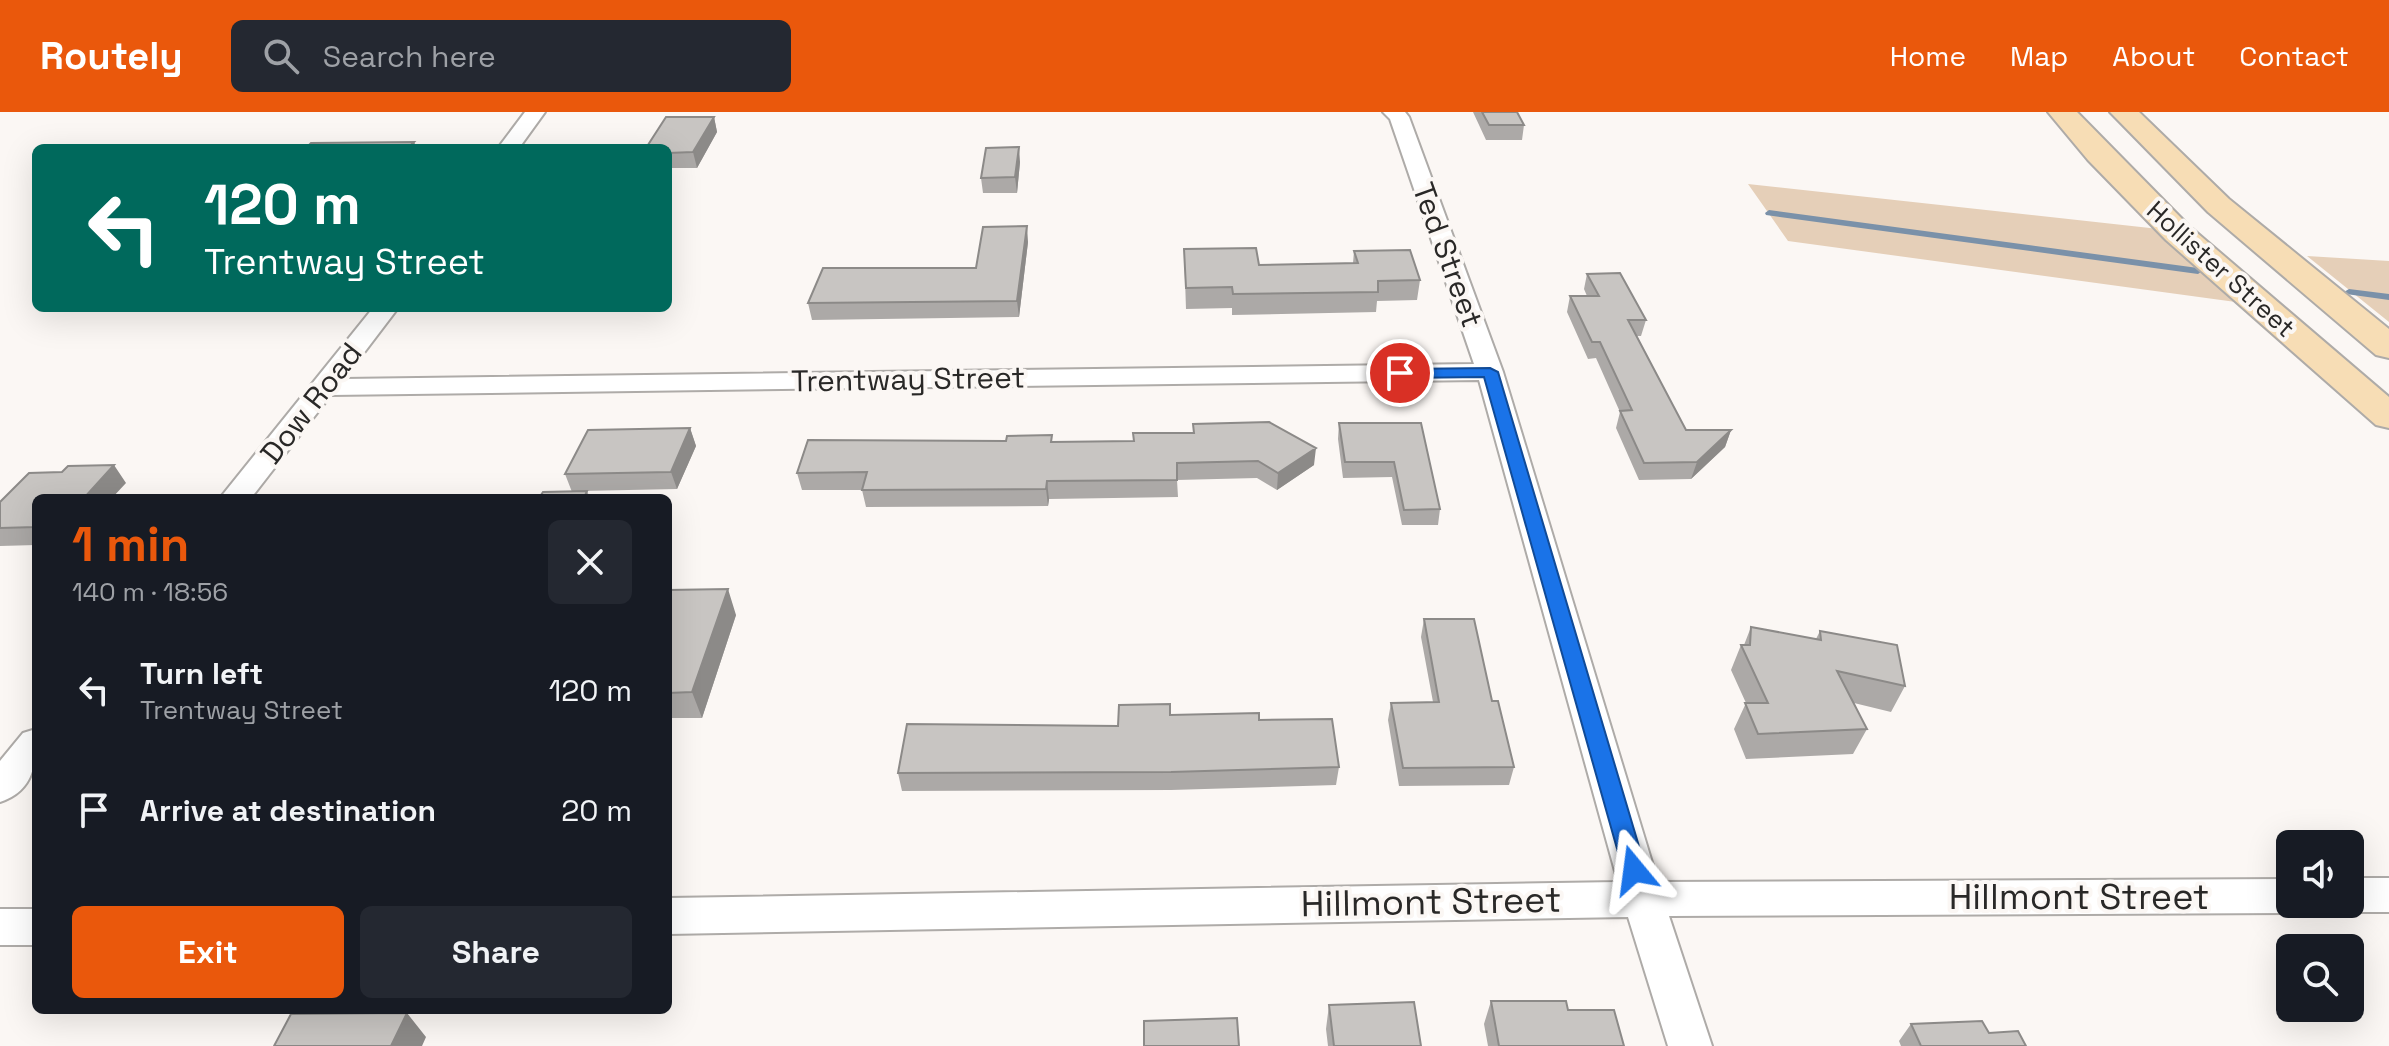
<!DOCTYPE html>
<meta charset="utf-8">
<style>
body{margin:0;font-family:"Space Grotesk",sans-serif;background:#242831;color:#f1f3f6;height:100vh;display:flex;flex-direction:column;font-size:30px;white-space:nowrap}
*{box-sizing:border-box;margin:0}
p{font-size:26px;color:#9ea1a6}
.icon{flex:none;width:44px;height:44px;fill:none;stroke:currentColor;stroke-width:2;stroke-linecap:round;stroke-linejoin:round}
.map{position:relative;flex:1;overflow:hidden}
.sheet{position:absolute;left:32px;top:382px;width:640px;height:520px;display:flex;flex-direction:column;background:#171b24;border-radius:12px;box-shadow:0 8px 32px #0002}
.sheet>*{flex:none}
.top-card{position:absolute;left:32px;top:32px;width:640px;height:168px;border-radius:12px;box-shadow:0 8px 32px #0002;background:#00695c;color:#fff;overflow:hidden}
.fabs{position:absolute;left:2276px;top:718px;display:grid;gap:16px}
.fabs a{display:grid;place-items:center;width:88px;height:88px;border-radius:12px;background:#171b24;box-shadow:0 8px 32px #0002;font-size:40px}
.pin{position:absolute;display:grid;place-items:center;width:68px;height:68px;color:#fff;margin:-34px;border:4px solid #fff;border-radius:50%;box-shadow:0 2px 8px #0007}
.me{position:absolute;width:88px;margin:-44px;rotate:344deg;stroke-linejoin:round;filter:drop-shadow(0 0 6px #0008)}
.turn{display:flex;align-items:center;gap:28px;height:168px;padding:0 40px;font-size:36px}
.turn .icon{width:104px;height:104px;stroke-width:2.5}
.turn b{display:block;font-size:56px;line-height:68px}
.round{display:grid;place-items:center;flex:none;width:84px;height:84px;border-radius:12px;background:#242831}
.summary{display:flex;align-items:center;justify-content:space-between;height:136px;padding:0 40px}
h1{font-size:48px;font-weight:700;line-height:60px;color:#ea580c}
.action{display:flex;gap:16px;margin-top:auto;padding:16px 40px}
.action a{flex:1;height:92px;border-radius:12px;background:#ea580c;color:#fff;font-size:32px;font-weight:700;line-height:92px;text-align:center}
.action a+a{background:#242831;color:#f1f3f6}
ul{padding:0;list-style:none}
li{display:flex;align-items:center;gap:24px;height:120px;padding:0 40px}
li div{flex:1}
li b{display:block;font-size:30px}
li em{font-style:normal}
header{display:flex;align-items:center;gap:48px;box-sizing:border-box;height:112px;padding:0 40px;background:#ea580c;color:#fff}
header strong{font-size:38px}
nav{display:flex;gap:44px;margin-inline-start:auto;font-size:28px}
.search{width:560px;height:72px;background:#242831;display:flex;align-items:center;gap:20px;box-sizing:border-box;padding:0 28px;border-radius:12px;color:#9ea1a6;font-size:30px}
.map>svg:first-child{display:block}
.green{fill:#e5cfb8}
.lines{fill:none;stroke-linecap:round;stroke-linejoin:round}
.stream{fill:#7a91a9;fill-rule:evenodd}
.street-casing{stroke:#aeaba8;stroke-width:4}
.secondary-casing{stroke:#aeaba8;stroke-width:4}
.street{fill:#fff;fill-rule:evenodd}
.secondary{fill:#f7ddb5;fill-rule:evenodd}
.wall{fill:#aca9a7}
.shaded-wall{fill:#8c8a88}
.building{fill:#c8c5c2;stroke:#8c8a88;stroke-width:2}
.route{fill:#1a73e8;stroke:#114b97;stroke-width:2}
.labels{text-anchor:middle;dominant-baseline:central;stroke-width:8;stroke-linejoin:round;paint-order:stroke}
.far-street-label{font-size:26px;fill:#292827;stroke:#fbf7f4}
.street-label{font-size:30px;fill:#292827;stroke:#fbf7f4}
.near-street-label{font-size:36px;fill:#292827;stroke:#fbf7f4}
</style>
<header>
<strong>Routely</strong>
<div class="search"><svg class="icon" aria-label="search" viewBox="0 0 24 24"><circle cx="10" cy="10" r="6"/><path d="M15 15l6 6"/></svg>Search here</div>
<nav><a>Home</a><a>Map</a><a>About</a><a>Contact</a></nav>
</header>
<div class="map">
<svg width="2389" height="934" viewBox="0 0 2389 934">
<rect width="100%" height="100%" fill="#fbf7f4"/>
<path class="green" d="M1748,72L2159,117L2243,191L1788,129Z
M2307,144L2389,149V210Z"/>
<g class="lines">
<path class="stream" d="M1769,98L2198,156L2202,159L2198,162L1766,103L1765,101Z
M2349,177L2389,182V188L2346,182L2344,180Z"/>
<defs>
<path id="street" d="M525,0H545L519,36H498Z
M1383,0H1405L1409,5L1503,260L1658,770L2290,767V792H2306L2304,796L2290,801L1669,804L1712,934H1668L1628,805L668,822V786L1618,770L1479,268L331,283L251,386H220L373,196H398L344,267L1474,252L1390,7Z
M36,617C36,649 36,678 0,690V649L23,621Z
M2350,766H2389V800H2350L2336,795L2334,792H2350Z
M0,797H36V833H0Z"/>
<path id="secondary" d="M2048,0H2077L2189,114L2389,285V316L2376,313L2166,128L2088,48Z
M2110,0H2139L2229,87L2389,217V246L2376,243L2208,100Z"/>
</defs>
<use href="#street" class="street-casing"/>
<use href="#secondary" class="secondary-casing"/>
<use href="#street" class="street"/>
<use href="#secondary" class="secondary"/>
</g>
<path class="wall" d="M1473,0H1517L1524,13L1522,28H1486Z
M714,5L717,20L697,56H668V36Z
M1020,50L1017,81H983L981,66Z
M1028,130L1019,205L812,208L808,191L976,156Z
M1184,137L1259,153L1353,151L1354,139L1420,168L1417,188L1377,189L1376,200L1232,203V196L1186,197Z
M1587,162L1646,208L1641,224H1637L1686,318H1731L1725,335L1691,367L1639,368L1616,316L1620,300L1596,246L1588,247L1567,200L1570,184H1587L1584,177Z
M1339,311H1421L1440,397L1438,413H1402L1392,365L1343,366L1338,327Z
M1193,312L1314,353L1277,378L1257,366L1177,368L1178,385L1049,387L1048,394L866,395L862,378H802L797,361L1006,329L1052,323V330L1134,329L1193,321Z
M690,316L696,334L677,377L580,379H587L590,386H539L572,380L565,362Z
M126,371L36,386V433L0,434V390Z
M668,478L736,503L702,606H668Z
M1424,507L1492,589L1514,655L1509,673L1399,674L1388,608L1391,591L1433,590L1421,525Z
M1751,515L1816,527L1820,519L1905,574L1891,600L1854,591L1867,617L1853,642L1746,647L1734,617L1746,591L1731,558L1741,533H1744Z
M1170,603L1259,608L1339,655L1336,673L1171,678L902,679L898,661Z
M1491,889L1624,934H1488L1484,912Z
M1329,893L1421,934H1328L1326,917Z
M1911,912L1989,921L2026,934H1901L1899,929Z"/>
<path class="shaded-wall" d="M714,5L717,20L697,56L693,40Z
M414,30L417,36H408Z
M1019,35L1020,50L1017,81L1015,65Z
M1027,114L1028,130L1019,205L1017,189Z
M690,316L696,334L677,377L671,360Z
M1731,318L1725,335L1691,367L1697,350Z
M1316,336L1314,353L1277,378L1278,361Z
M114,353L126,371L112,386H84Z
M1047,369L1049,387L1048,394L1046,377Z
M728,477L736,503L702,606L692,580Z
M407,901L426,925L422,934H391Z"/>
<path class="building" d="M1482,0H1517L1524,13H1489Z
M666,5H714L693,40L668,41V36H646Z
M414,30L408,36H306L311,31Z
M1019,35L1015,65L981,66L986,36Z
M1027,114L1017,189L808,191L823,156H976L983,115Z
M1256,136L1259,153L1358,151L1354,139L1410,138L1420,168L1378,169V180L1233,182L1232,175L1186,176L1184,137Z
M1620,161L1646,208H1628L1686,318H1731L1697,350L1644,351L1620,299L1632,298L1600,230H1592L1570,184H1599L1587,162Z
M1269,310L1316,336L1278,361L1258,349L1177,351V368L1047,369L1046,377L862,378L867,360L797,361L808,328L1006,329L1007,324L1052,323L1051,330L1134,329L1133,321H1194L1193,312Z
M1339,311H1421L1440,397L1404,398L1394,350H1345Z
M690,316L671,360L565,362L588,318Z
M114,353L84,386H36V415L0,416V390L29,361L62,360L68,354Z
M587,379L584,386H539L543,380Z
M728,477L692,580L668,581V478Z
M1424,507H1474L1492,589H1498L1514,655L1403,656L1391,591L1439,590Z
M1751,515L1821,528L1820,519L1897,533L1905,574L1837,559L1867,617L1758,622L1745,591H1768L1741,533H1750Z
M1170,592V603L1259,601V608L1332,607L1339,655L1171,660L898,661L907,612L1118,614L1119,593Z
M1491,889H1566L1568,898H1614L1624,934H1499Z
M1414,890L1421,934H1334L1329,893Z
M407,901L391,934H274L291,902Z
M1237,906L1239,934H1144V909Z
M1982,909L1989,921L2018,919L2026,934H1921L1911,912Z"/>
<path class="route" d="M1490,256L1498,260L1646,758L1642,765H1626L1623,758L1484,265L1400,266L1393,261L1400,257Z"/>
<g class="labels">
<g class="far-street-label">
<text transform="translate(2221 157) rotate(42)">Hollister Street</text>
</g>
<g class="street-label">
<text transform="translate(1448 143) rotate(70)">Ted Street</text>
<text transform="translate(908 267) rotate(-1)">Trentway Street</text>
<text transform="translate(311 291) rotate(-52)">Dow Road</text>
</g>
<g class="near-street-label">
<text x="2079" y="785">Hillmont Street</text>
<text transform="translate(1431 790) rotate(-1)">Hillmont Street</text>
</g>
</g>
</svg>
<div class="fabs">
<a><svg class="icon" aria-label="sound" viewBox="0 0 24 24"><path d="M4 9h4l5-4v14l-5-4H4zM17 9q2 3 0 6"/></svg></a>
<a><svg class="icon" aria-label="search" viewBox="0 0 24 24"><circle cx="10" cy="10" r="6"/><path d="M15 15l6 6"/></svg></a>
</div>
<div class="pin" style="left:1400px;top:261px;background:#d93025"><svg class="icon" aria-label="arrive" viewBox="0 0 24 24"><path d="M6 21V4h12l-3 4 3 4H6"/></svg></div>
<svg class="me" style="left:1634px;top:758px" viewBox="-20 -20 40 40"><path d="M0-17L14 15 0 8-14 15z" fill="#1a73e8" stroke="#fff" stroke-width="4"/></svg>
<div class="top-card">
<div class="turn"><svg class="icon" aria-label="left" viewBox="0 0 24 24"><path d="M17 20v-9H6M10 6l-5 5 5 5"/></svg><div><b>120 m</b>Trentway Street</div></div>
</div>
<section class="sheet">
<div class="summary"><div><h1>1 min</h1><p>140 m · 18:56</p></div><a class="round"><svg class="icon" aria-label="close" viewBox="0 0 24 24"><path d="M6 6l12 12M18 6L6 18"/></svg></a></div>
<ul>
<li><svg class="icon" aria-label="left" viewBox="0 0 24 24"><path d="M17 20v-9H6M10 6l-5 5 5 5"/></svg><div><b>Turn left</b><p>Trentway Street</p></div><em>120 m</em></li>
<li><svg class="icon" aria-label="arrive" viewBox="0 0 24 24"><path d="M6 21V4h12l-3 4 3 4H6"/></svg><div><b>Arrive at destination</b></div><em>20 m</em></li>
</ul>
<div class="action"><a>Exit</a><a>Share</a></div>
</section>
</div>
